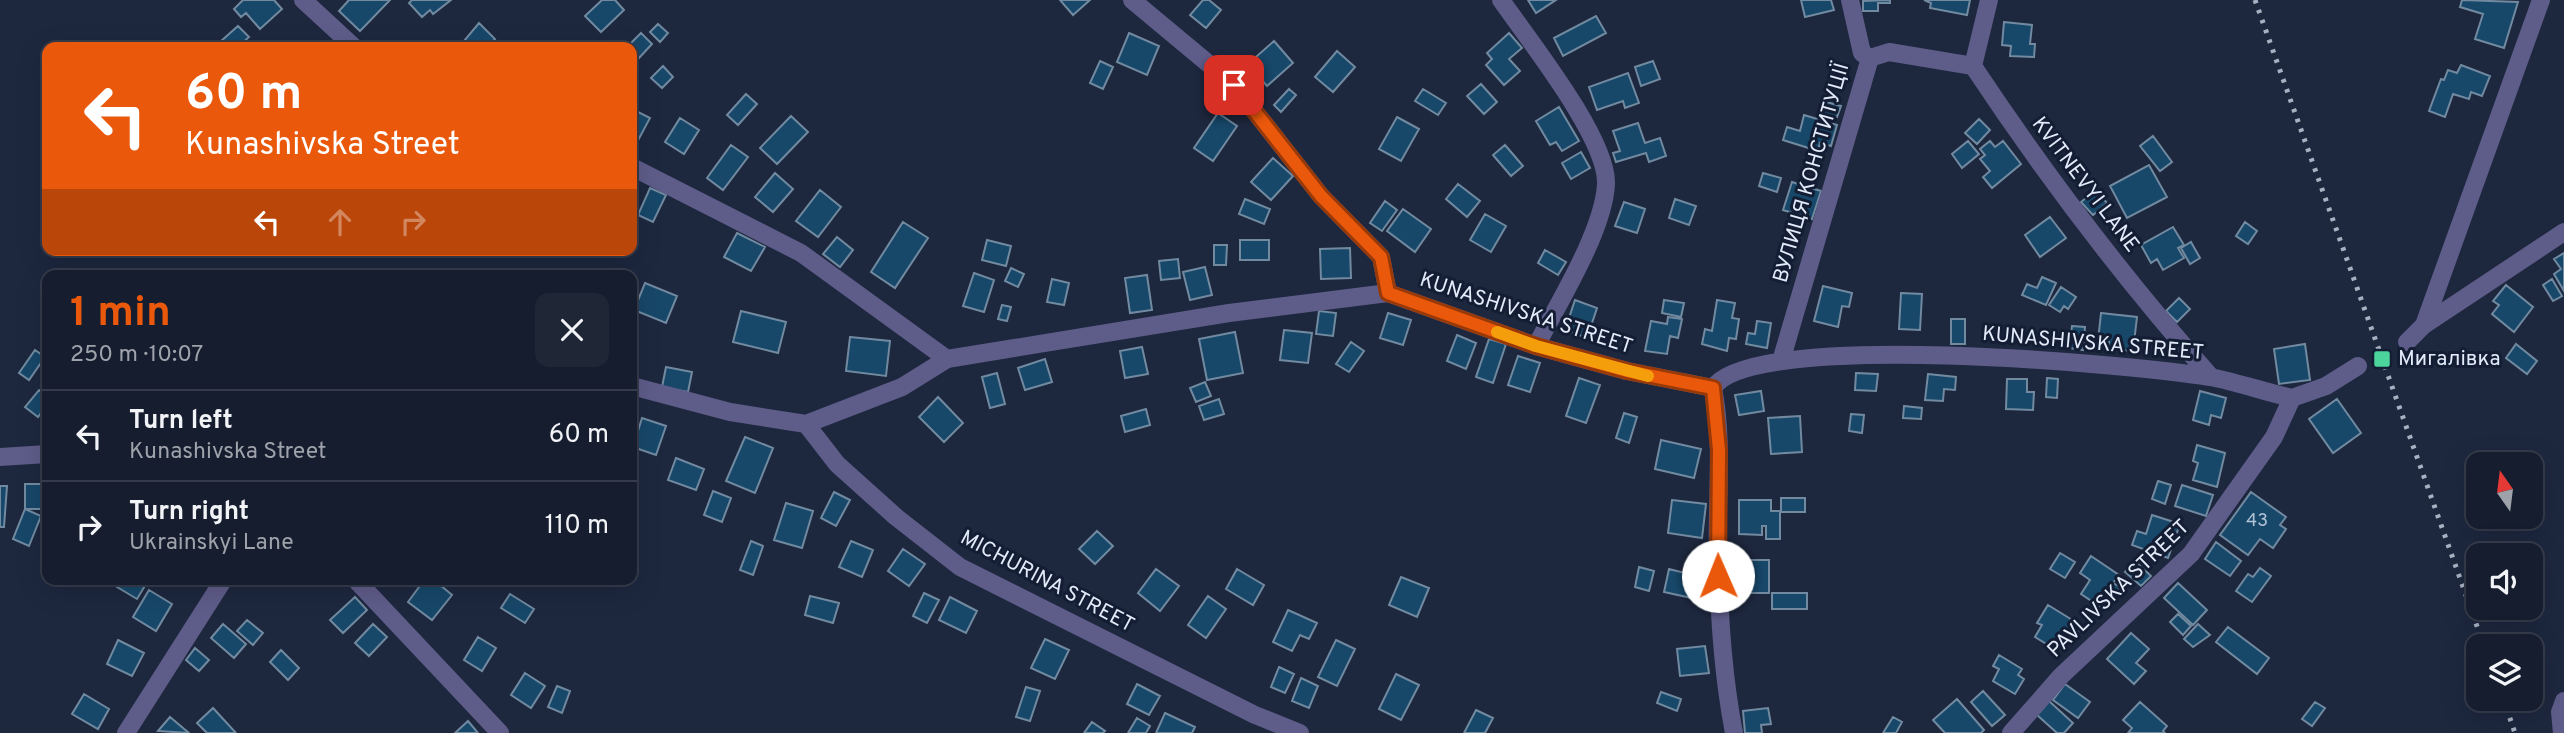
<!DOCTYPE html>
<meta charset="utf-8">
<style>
body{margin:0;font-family:Overpass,sans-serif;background:#1f2636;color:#f1f3f6;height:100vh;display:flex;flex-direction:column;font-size:26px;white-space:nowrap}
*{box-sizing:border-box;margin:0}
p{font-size:23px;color:#9ea2aa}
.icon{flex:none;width:38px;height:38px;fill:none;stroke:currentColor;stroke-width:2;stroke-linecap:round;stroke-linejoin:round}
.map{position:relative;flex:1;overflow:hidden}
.panel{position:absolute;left:42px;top:270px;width:595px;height:315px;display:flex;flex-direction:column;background:#161d2e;border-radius:14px;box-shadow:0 7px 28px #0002,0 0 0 2px #353b4a}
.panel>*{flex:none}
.top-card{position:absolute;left:42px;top:42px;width:595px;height:214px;border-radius:14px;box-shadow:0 7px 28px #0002,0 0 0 2px #353b4a;background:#ea580c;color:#fff;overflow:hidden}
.needle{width:46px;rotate:346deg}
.controls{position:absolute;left:2466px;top:452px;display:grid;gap:14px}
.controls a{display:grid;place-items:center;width:77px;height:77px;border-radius:14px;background:#161d2e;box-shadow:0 7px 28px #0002,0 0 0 2px #353b4a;font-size:35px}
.pin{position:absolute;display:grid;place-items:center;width:60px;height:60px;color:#fff;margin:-30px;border-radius:14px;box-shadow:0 4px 10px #0006}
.me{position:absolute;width:77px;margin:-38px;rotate:359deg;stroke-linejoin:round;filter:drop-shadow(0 0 5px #0008)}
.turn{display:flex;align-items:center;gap:24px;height:147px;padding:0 28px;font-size:32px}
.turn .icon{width:91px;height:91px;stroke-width:2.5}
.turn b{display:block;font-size:49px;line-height:60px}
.lanes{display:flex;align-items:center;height:66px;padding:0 28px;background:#0003;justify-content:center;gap:35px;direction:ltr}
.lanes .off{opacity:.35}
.round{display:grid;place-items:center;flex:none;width:74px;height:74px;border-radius:14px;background:#1f2636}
.overview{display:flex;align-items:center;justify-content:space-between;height:119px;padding:0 28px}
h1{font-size:42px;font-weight:700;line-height:52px;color:#ea580c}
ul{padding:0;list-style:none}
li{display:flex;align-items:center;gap:21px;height:91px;padding:0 28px;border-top:2px solid #353b4a}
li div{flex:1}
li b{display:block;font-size:26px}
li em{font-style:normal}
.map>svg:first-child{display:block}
.building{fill:#174769;stroke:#718aa0;stroke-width:2}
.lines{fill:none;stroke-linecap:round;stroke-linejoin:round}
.path{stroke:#767f92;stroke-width:3.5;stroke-dasharray:5 3.5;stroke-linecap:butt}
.minor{stroke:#5e5c89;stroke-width:18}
.rail{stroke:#a8b1c2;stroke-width:5;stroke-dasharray:3.5 7;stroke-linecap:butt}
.route-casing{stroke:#983908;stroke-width:18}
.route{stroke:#ea580c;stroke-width:12}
.slow{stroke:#f59e0b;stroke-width:12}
.poi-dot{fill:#4bd49b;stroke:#131d33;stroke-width:2.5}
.labels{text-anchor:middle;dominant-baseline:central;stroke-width:6;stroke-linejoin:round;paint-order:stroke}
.number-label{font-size:18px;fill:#b0c2d6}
.street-label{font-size:21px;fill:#e3ebfa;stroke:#131d33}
.poi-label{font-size:21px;fill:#e3ebfa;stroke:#131d33;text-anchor:start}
</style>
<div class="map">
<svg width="2564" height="733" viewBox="0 0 2564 733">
<rect width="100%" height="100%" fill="#1d273e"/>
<path class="building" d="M243,0H274L282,9L260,29L246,13L241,17L234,9Z
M349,0H390L360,31L339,11Z
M412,0H451L433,14L430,10L422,17L409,3Z
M602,0H615L624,10L601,32L585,16Z
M1060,0H1090L1073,15Z
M1203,0H1209L1221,10L1206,28L1190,15Z
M1528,0H1556L1536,13Z
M1801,0H1831L1834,10L1805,17Z
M1890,0V3H1878V11H1863V1Z
M1924,0H1970L1967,15L1930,8L1931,3Z
M2462,0L2518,2L2504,48L2475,39L2483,14L2460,7Z
M1596,16L1606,33L1563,56L1554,38Z
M2004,22L2032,25L2030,44H2035L2034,57L2010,56L2011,46L2002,45Z
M479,23L495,39L488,47H459Z
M658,24L668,33L660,42L650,32Z
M238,26L249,37L238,47H222L219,43Z
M641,33L652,44L639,58L632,47H627Z
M1129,33L1159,46L1147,75L1117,62Z
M1509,33L1522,48L1509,59L1520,71L1504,85L1486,65L1492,59L1487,53Z
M1274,41L1293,63L1267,86L1248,64Z
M1337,51L1355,67L1333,92L1315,77Z
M1100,61L1113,67L1103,89L1090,83Z
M1653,61L1660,79L1641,86L1635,67Z
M2461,65L2490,76L2482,96L2471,92L2469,99L2453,94L2445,117L2429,111L2441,79L2444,80L2448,70L2457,73Z
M663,66L673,77L662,88L651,78Z
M1628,73L1639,103L1625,108L1623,101L1597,110L1589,87Z
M1481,84L1497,102L1484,114L1467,96Z
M1289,89L1296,95L1281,112L1274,105Z
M1423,89L1446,103L1438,115L1415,101Z
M746,94L757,104L738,125L727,115Z
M1823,101L1841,106L1837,117L1819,112Z
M1559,107L1579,141L1562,151L1556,142L1550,145L1536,121Z
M632,109L650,118L635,146L632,144Z
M1218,113L1237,126L1213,161L1194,148Z
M1804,115L1837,125L1831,146L1820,143L1818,151L1783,140L1787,127L1800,131Z
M791,116L808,132L777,164L760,148Z
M1397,117L1419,129L1401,161L1379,149Z
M680,118L699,130L684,154L665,142Z
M1979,119L1990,130L1977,144L1965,133Z
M1638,123L1645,143L1660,138L1666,156L1649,162L1646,153L1616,162L1613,153L1620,151L1613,131Z
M2153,136L2172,162L2160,171L2140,146Z
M1968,141L1979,154L1962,168L1952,154Z
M1990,141L1995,147L2003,141L2021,164L1992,188L1983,177L1990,171L1980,159L1985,155L1980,149Z
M731,145L748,157L723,190L707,178Z
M1505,145L1523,166L1511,176L1493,155Z
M1581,152L1590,168L1571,179L1562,163Z
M1273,158L1293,176L1271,200L1251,182Z
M2149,165L2167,197L2127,218L2110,186Z
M775,173L793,189L773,212L755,197Z
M1763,173L1781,178L1777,192L1759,186Z
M1792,182L1821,191L1812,219L1783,210Z
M1458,184L1480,201L1467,217L1446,199Z
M650,188L666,195L653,222L638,215Z
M820,190L841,207L818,237L796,221Z
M2096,190L2107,203L2093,215L2081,202Z
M1245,199L1270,209L1264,224L1239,214Z
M1675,199L1696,206L1689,225L1669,218Z
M1385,201L1397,210L1382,231L1370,223Z
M1624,202L1645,209L1637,233L1615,226Z
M1403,209L1431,229L1415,252L1387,231Z
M1485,214L1506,226L1491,252L1470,240Z
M2050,217L2066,238L2040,257L2025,235Z
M903,222L928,238L895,288L871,272Z
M2245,222L2257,231L2248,244L2236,236Z
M2173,227L2184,245L2178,248L2184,258L2163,270L2157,259L2151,263L2141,245Z
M737,233L765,247L751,271L724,257Z
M837,237L853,250L840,267L823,254Z
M987,240L1011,246L1006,266L982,260Z
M1240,240H1269V260H1240Z
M2191,242L2200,258L2190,264L2181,248Z
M1214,245H1227L1226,265H1214Z
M1350,248L1351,278L1321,279L1320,249Z
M1545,250L1566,262L1558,275L1538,263Z
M2564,253V291L2554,274L2561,269L2554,259Z
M1178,259L1180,278L1161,280L1159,261Z
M1205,267L1212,295L1190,300L1183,272Z
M1011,268L1024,274L1018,287L1005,281Z
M974,273L994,280L984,312L963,306Z
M1147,275L1152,310L1130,313L1125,278Z
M2042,277L2056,283L2046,305L2022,295L2027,284L2037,288Z
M1052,279L1069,283L1064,305L1047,302Z
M2552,279L2562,296L2553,301L2543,285Z
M645,283L677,296L666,323L634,310Z
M2506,285L2533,307L2514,332L2492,314L2499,305L2493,301Z
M1823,286L1852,293L1849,307L1842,306L1838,327L1814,321Z
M2061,287L2076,297L2068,309L2064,306L2060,312L2049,305Z
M1901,293L1922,294L1920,330L1899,329Z
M2179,298L2190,309L2177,322L2166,311Z
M1575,300L1597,308L1587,338L1565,330Z
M1664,300L1684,303L1681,317L1662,313Z
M1717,300L1735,303L1732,318L1739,319L1736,339L1729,338L1727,351L1702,344L1705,329L1712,331Z
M1002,305L1011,307L1007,321L998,319Z
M741,311L786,322L778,353L733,342Z
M1319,311L1336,313L1333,336L1316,334Z
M1388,313L1411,320L1403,345L1380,338Z
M2101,313L2137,317L2133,351L2108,349L2109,342L2098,341Z
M1668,317L1682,319L1678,338L1670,336L1667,354L1645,351L1651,321L1667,324Z
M1951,319H1965V344H1951Z
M1757,321L1771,323L1767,348L1746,344L1748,333L1755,334Z
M2072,326L2085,327L2083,350L2069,348Z
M1284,330L1312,333L1308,363L1280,360Z
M1235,332L1243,373L1207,380L1199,339Z
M1457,335L1476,343L1466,369L1447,361Z
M850,337L890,341L886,376L846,371Z
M1489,339L1506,344L1493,383L1476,377Z
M1351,342L1364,351L1349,372L1336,364Z
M2305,344L2310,380L2279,384L2274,349Z
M2516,344L2537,361L2527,374L2506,358Z
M1142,347L1148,374L1125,378L1120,351Z
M35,350L45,357L29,380L19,373Z
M1518,356L1540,363L1530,392L1508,385Z
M1045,359L1052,382L1025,390L1018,368Z
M666,367L692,372L688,392L662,387Z
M997,373L1005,404L990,408L982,377Z
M1856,373L1878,374L1876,391L1855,390Z
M1928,374L1956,377L1955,390L1944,389L1943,401L1925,400Z
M1579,378L1600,385L1586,423L1566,416Z
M2047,378L2058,379L2057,398L2046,397Z
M2007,379H2027V392H2034L2033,410L2006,409Z
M1205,382L1211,396L1196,402L1190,388Z
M39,390L47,396V405L38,417L25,407Z
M1761,391L1764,411L1739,415L1735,395Z
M2200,391L2226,398L2221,418L2211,415L2209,425L2193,420Z
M938,397L963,423L944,442L919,417Z
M1219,399L1224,414L1204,420L1199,406Z
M2337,399L2361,433L2333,453L2309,419Z
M1904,406L1922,408L1921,419L1903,418Z
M1146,409L1150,425L1125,432L1121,416Z
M1624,413L1637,417L1629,443L1616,438Z
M1851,414L1864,415L1862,433L1849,431Z
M1800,416L1802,452L1771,454L1768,418Z
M642,418L666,426L656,455L633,447Z
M745,437L773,448L755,493L726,481Z
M1661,440L1701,449L1694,478L1655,469Z
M2197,445L2225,453L2217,487L2193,480L2198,463L2193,461Z
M676,458L704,469L696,490L668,480Z
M2158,481L2171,485L2165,504L2152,499Z
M25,484H42V509H25Z
M2182,485L2213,495L2206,516L2175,506Z
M0,486H7L4,527H0Z
M713,491L731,498L722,522L704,515Z
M834,492L850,500L836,526L821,518Z
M2251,492L2286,517L2280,525L2286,529L2273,548L2260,539L2248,555L2220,535Z
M1781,498H1805V512H1781Z
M1672,500L1706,504L1702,538L1668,533Z
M1739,500H1771V511H1780V539H1766V526H1762V535L1739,534Z
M786,503L813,511L802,548L774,540Z
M25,509L41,516L29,546L13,539Z
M2152,515L2180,524L2168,558L2132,545L2137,531L2146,534Z
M1097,531L1113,546L1095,564L1079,549Z
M751,541L763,546L753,575L740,570Z
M851,541L873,550L862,577L839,567Z
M2216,542L2241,561L2230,576L2205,559Z
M903,549L925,564L909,586L888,571Z
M2060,553L2075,562L2065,578L2050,569Z
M2091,556L2119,575L2113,583L2120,587L2105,610L2081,594L2090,580L2080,573Z
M1741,560H1769V593H1741Z
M2135,561L2151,576L2141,586L2125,572Z
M1639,567L1654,571L1649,591L1635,587Z
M2260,568L2271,576L2252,602L2236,591L2248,574L2253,577Z
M1156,569L1179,586L1160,611L1138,593Z
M1237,569L1264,585L1253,605L1226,589Z
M1669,569L1701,577L1696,599L1664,592Z
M1401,577L1429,588L1417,617L1389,605Z
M122,579H138L146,584L137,599L117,587Z
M425,579H433L452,595L432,620L408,602Z
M2178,583L2207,610L2193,625L2164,598Z
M149,590L172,604L156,631L133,617Z
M924,593L939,600L927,623L913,616Z
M1772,593H1807V609H1772Z
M510,594L534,609L525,623L501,608Z
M810,596L839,603L833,623L805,615Z
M1208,596L1226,609L1206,638L1188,625Z
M355,597L367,610L343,633L330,620Z
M950,597L977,611L966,633L939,620Z
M2048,605L2082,626L2071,643L2060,636L2053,648L2035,637L2042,625L2037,623Z
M1288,610L1317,623L1309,639L1300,635L1292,651L1273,642Z
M2178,614L2191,626L2183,635L2170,622Z
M247,620L263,633L253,645L237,631Z
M223,624L246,644L234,658L211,638Z
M373,624L387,637L369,656L355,643Z
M2198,624L2210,635L2193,647L2184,639Z
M2228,627L2269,658L2257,674L2216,642Z
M2131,633L2149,649L2136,663L2146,671L2134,684L2107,659Z
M478,637L496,648L482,671L464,660Z
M1045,639L1069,650L1055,679L1031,668Z
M118,640L144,653L132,676L107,664Z
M1336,640L1355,649L1337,686L1318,677Z
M1705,646L1709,673L1680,676L1677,649Z
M195,648L209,660L199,671L186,660Z
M281,650L299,668L288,680L270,662Z
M1999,655L2022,669L2018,675L2024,679L2015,694L1993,681L1999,669L1993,666Z
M1279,667L1294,674L1285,693L1271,687Z
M525,673L545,686L531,708L511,695Z
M1396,674L1419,685L1401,720L1379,709Z
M1301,678L1318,686L1309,708L1292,701Z
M1137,684L1160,696L1149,715L1127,704Z
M2065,684L2090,702L2078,718L2053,700Z
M557,686L570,691L562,713L548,707Z
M1026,687L1040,691L1030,721L1016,717Z
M1983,691L2005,715L1992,726L1971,702Z
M1661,692L1681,699L1677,711L1657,703Z
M84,694L109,709L98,729L72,714Z
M1957,699L1984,730L1981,733H1945L1933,720Z
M2049,701L2073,723L2064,733H2057L2037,715Z
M2140,702L2167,726L2163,731L2165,733H2128L2132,728L2123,720Z
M2315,702L2325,708L2312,726L2302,719Z
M213,708L236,733H207L197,723Z
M1768,708L1771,724L1761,725L1762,733H1745L1743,711Z
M1476,710L1493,718L1485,733H1464Z
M1165,713L1195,727L1192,733H1156Z
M170,717L189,733L158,731Z
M1893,717L1902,722L1896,733H1883Z
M1137,718L1150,726L1146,733H1128Z
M468,721L478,733H455Z
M1092,722L1105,731L1103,733H1084Z"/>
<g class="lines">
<path class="path" d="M2375,357L2390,350"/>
<path class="minor" d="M303,0L354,47
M1132,0L1234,85L1321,196L1381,257L1388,293
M1501,0C1528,39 1608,139 1606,184C1604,230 1558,304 1536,346
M1989,0L1973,66C2046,176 2124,279 2211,377
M1870,58L1889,52L1973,66
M632,167L801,253L947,359
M2424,325L2541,0
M2407,342L2424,325L2564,232
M1781,361L1870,58L1862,53L1850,0
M632,386L730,412L806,424L902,387L947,359L1229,313L1388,293L1536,346L1627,371L1713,388C1750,328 2136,365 2210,377C2237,382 2265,392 2292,398
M1713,388C1724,444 1716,501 1718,558C1719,616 1723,676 1734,733
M2292,398L2326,386L2358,366
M806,424L837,464L896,517L960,567L1255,715L1300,733
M0,457L47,454
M355,579L500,733
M126,733L224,579
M2011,733L2061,676L2191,554L2274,437L2292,398
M2562,733L2560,712L2564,701"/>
<path class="rail" d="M2255,0L2484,646
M2503,698L2515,733"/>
</g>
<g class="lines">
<defs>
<path id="route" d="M1234,85L1321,196L1381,257L1388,293L1536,346L1627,371L1713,388L1719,450L1718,576"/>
</defs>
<use href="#route" class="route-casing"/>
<use href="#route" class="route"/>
<path class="slow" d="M1497,332L1536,346L1648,376"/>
</g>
<rect class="poi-dot" x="2373" y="350" width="18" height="18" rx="3.5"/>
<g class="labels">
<g class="number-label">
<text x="2257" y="521">43</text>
</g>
<g class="street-label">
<text transform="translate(1812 173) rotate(-74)">ВУЛИЦЯ КОНСТИТУЦІЇ</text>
<text transform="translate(2085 185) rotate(53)">KVITNEVYI LANE</text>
<text transform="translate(1526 314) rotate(18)">KUNASHIVSKA STREET</text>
<text transform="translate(2093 344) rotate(5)">KUNASHIVSKA STREET</text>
<text transform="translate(1047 582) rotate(28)">MICHURINA STREET</text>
<text transform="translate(2119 589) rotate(-44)">PAVLIVSKA STREET</text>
</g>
<g class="poi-label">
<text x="2398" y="359">Мигалівка</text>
</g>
</g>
</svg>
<div class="controls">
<a><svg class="needle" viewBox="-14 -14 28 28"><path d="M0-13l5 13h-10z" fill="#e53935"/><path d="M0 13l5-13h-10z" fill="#9ea2aa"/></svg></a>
<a><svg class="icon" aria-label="sound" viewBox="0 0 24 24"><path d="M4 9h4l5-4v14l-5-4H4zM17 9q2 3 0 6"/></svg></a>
<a><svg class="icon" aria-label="layers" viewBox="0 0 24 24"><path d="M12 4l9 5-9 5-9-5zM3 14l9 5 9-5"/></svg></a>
</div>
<div class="pin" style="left:1234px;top:85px;background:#d93025"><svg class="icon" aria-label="arrive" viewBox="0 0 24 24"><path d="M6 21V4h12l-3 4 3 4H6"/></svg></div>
<svg class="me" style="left:1718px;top:576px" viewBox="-20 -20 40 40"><circle r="19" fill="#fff"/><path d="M0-13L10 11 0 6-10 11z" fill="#ea580c"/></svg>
<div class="top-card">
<div class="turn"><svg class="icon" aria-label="left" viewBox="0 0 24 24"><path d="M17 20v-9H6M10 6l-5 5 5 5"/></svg><div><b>60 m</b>Kunashivska Street</div></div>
<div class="lanes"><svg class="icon" aria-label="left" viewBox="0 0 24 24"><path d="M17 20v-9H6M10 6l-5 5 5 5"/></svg><svg class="icon off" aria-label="ahead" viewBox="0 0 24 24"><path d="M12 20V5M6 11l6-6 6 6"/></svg><svg class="icon off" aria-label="right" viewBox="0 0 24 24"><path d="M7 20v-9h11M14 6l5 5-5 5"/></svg></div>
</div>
<section class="panel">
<div class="overview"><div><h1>1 min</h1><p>250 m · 10:07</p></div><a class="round"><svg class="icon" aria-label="close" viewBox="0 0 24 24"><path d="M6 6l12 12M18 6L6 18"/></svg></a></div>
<ul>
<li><svg class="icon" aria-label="left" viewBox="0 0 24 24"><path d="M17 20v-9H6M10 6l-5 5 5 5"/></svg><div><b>Turn left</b><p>Kunashivska Street</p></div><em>60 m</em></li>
<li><svg class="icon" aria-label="right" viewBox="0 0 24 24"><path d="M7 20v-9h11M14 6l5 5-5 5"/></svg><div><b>Turn right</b><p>Ukrainskyi Lane</p></div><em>110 m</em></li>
</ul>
</section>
</div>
